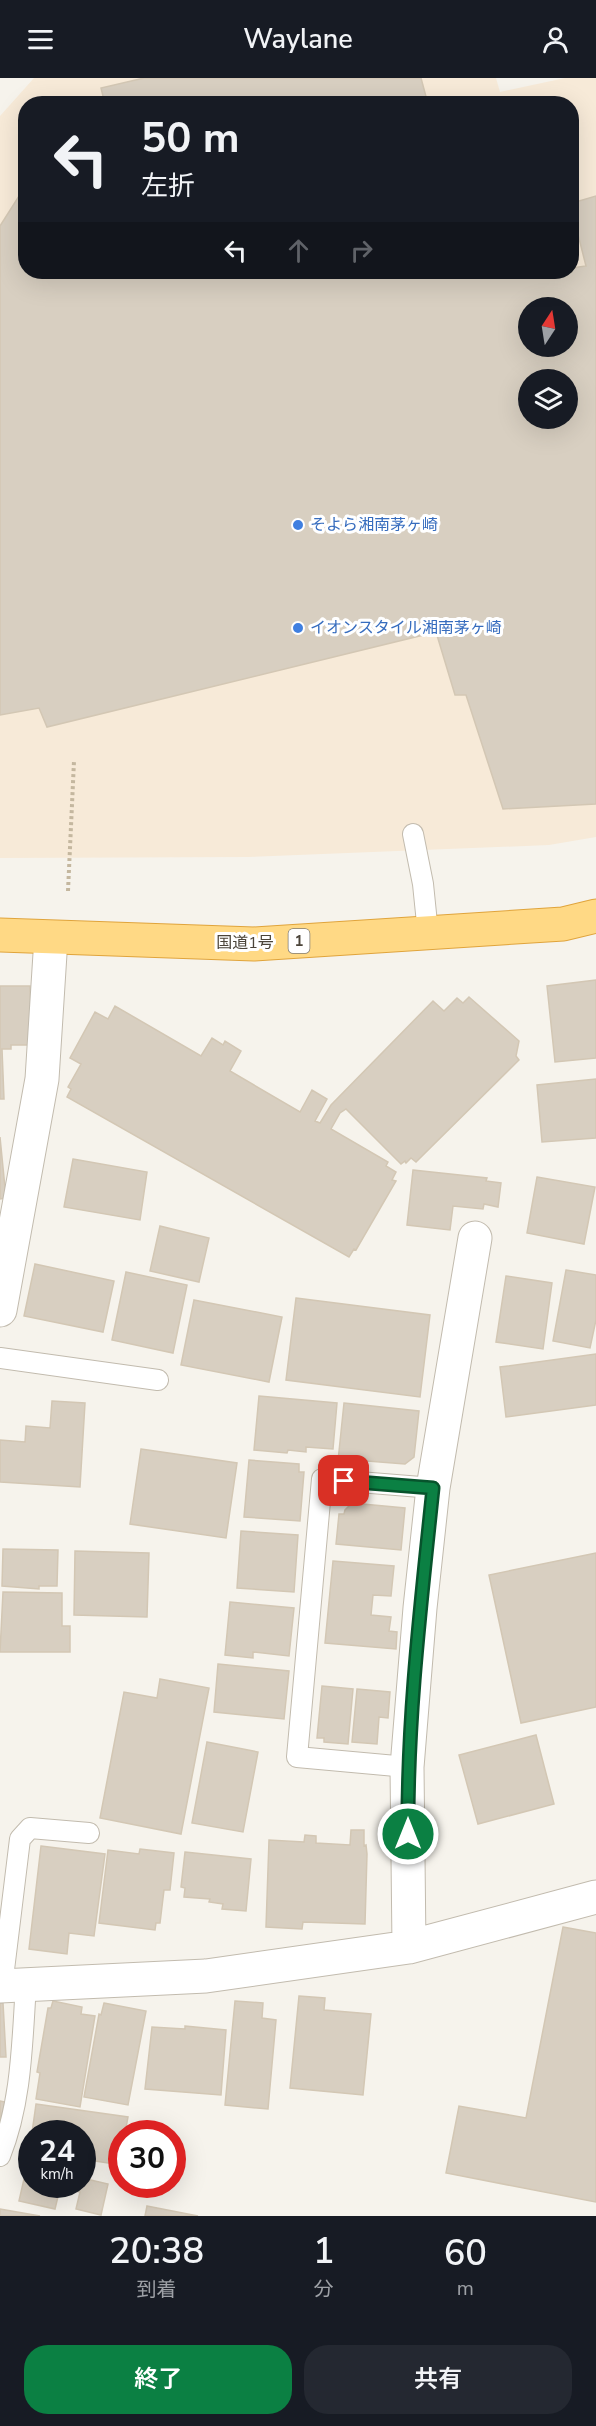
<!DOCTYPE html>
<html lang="ja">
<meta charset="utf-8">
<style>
body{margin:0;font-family:"Nunito Sans","Noto Sans JP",sans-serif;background:#242831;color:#f1f3f6;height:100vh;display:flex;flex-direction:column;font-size:22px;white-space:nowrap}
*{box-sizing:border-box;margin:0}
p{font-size:20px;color:#9ea1a6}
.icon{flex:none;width:33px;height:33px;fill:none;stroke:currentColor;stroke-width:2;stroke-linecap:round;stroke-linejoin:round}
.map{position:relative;height:2138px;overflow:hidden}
.drawer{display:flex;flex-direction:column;background:#171b24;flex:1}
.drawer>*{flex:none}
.guide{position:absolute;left:18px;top:18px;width:561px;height:183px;border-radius:24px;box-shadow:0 6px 24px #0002;background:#171b24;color:#f1f3f6;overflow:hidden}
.needle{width:39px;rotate:12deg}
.controls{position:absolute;left:518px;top:219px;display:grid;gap:12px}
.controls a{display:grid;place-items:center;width:60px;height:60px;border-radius:50%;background:#171b24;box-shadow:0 6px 24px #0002;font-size:30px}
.speed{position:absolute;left:18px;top:2042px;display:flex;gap:12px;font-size:30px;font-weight:700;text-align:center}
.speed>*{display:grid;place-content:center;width:78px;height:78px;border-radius:50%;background:#171b24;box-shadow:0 6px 24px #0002;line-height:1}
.speed small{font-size:15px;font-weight:400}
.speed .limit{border:9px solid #d22;background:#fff;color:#111}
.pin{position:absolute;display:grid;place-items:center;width:51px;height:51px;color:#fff;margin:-26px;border-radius:12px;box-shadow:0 3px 9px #0006}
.me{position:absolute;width:66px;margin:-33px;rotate:0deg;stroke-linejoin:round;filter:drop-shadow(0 0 4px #0008)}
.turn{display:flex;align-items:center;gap:21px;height:126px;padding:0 24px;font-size:27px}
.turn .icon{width:78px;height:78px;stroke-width:2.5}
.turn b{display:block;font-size:42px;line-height:51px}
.lanes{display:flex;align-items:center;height:57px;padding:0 24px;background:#0003;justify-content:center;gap:30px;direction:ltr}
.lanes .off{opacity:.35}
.eta{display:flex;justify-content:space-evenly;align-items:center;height:102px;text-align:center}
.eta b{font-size:36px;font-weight:600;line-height:42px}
.cta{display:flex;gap:12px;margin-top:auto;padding:12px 24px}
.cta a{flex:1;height:69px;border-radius:24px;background:#0b8043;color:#fff;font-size:24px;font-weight:600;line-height:69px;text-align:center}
.cta a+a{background:#242831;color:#f1f3f6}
header{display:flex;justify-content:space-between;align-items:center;height:78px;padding:0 24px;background:#171b24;font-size:27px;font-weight:600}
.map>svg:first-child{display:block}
.commercial{fill:#f7ead8;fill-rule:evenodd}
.building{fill:#d8cfc1;stroke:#d3c7b4;stroke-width:1.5;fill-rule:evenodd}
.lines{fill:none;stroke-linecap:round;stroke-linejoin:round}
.service-casing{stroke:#c2bbae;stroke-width:22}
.minor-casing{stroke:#c2bbae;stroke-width:35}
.trunk-casing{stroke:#e0a43c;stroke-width:35}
.path{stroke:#c4b79f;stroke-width:4;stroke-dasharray:3 3;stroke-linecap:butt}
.service{stroke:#fff;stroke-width:20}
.minor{stroke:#fff;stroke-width:33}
.trunk{stroke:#ffd985;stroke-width:33}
.route-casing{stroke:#07532c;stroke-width:15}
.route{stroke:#0b8043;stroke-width:10}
.shop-dot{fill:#3f7fe0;stroke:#fff;stroke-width:2}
.labels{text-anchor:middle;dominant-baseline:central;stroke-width:6;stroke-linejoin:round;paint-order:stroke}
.shield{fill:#fff;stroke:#817c74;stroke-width:1.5}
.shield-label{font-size:15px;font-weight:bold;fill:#4b4439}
.shop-label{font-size:16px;fill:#366cbe;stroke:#fff;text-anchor:start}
.street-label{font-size:16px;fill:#4b4439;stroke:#fff}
</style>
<header><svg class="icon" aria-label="menu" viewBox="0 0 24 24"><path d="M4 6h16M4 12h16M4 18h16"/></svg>Waylane<svg class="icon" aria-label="person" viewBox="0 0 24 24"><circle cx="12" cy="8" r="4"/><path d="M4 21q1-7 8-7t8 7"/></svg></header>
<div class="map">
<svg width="596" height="2138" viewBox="0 0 596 2138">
<rect width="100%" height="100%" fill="#f6f3ec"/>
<path class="commercial" d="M34,0H496L500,14L565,0H596V759L549,767L248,779L0,780V38ZM26,26H572V194H26ZM528,230H567V268H528ZM528,302H567V340H528Z"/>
<path class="building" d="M144,0H421L428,26H105L101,10Z
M26,107V194H531V197L572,194V190L586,188L572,133V125L596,118V726L503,731L466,617H455L436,554L47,649L39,630L0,637V148ZM528,230H567V268H528ZM528,302H567V340H528Z
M596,902V980L555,984L547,908Z
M0,908H30L32,967H11V971H2L4,1021H0Z
M469,919L519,963L516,978L519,982L416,1084L411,1080L406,1085L405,1083L401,1086L346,1031L340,1035L331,1051L388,1084L386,1088L396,1094L392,1102L396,1103L356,1172L354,1171L349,1179L67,1019L71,1011L68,1009L81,986L70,980L95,934L108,941L115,928L201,978L212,960L223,967L225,963L241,973L230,993L300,1034L312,1012L327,1021L315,1043L320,1045L331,1027L433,923L444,933L457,920L463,925Z
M596,1001V1060L542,1064L537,1007Z
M0,1059L6,1120L0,1121Z
M73,1081L147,1094L140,1142L64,1129Z
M413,1092L487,1100L486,1103L501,1105L498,1129L484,1126L483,1131L453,1128L450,1152L407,1147Z
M537,1099L595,1109L584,1166L527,1155Z
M160,1148L209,1160L199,1204L150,1193Z
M35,1186L114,1203L103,1254L24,1238Z
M566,1192L596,1197V1242L590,1270L553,1263Z
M126,1194L187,1207L173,1275L112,1262Z
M506,1198L552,1205L543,1271L496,1264Z
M296,1220L430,1237L420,1319L286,1302Z
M194,1222L282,1239L269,1304L181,1287Z
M596,1276V1327L506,1339L500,1289Z
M259,1318L337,1325L333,1371L306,1369V1374L288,1372L287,1375L254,1372Z
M52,1323L85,1325L80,1409L0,1404V1362L25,1364L26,1348L50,1350Z
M344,1325L419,1333L414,1379L405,1386L367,1383L366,1386L338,1383Z
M141,1371L237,1385L226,1460L130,1446Z
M249,1382L299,1386V1394H304L300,1443L244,1439Z
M352,1425L405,1430L401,1472L336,1466L339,1436H344L345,1432Z
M241,1453L298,1457L294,1514L237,1510Z
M3,1471L58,1472L57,1508H39V1511L2,1508Z
M75,1473L149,1475L147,1539L74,1537Z
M596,1475V1629L521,1645L489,1497Z
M333,1483L394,1488L391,1518L373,1517L371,1537L391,1539L389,1553L397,1554L396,1571L325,1565Z
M3,1514L62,1515V1548H70V1574H0Z
M230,1524L294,1530L289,1578L253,1574V1580L225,1577Z
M218,1586L289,1593L284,1641L214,1634Z
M160,1601L209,1610L181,1756L100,1740L124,1614L157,1620Z
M322,1608L353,1611L348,1666L324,1664V1660H317Z
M357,1611L390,1614L388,1640L379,1639L377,1666L352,1664Z
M536,1657L554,1726L478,1746L459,1677Z
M207,1664L258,1674L243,1754L192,1745Z
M351,1752H364V1768L366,1767L367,1776L365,1846L303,1844L302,1851L266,1849L269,1762L304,1764L305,1757L316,1758V1765L350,1767Z
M41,1768L105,1776L94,1858L69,1855L67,1876L29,1871Z
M140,1771L174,1775L170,1812H164L160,1845H156L155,1852L99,1845L108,1772L139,1776Z
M185,1774L251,1781L246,1833L222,1831L223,1826L209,1824L210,1821L184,1819L185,1810L181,1809Z
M563,1849L596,1855V2124L446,2095L459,2028L526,2040Z
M299,1918L325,1920L324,1932L371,1936L363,2017L290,2010Z
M53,1923L82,1929L81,1936L95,1938L80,2029L36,2021L40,1995L37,1994L48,1930H51Z
M235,1923L263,1925L262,1940L276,1942L268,2031L225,2027Z
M0,1925H3L6,1979H0Z
M104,1925L146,1933L128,2027L84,2019L99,1936L101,1937Z
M185,1948L226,1952L221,2017L145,2011L152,1949L185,1951Z
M0,2023L5,2024L0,2045Z
M36,2026L128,2039L125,2055H122L121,2087L82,2081V2055H32Z
M27,2088L32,2089V2106H82V2100L108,2106L101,2137L76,2131L80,2114L60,2110L55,2131L19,2123Z
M147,2128L198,2138H145Z
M0,2131L40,2138H0Z"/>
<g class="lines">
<defs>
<path id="service" d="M413,756L423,806L428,855
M0,1280L158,1302
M407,1689L297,1679L322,1401L433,1410
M2,1908L20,1761L30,1750L89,1755
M0,2078C22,2023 22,1964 26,1907"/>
<path id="minor" d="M0,1232L42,1001L51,860
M409,1869L407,1689L420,1530L433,1410L475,1160
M0,1908L206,1898L409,1869L596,1819"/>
<path id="trunk" d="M0,857L254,866L563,846L596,838"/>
</defs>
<use href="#service" class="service-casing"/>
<use href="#minor" class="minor-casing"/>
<use href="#trunk" class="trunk-casing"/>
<path class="path" d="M68,813L74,683"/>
<use href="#service" class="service"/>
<use href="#minor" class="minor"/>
<use href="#trunk" class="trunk"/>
</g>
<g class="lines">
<defs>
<path id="route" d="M344,1403L433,1410C421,1525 407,1641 408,1756"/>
</defs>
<use href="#route" class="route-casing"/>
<use href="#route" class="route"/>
</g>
<g class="shop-dot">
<circle cx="298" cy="447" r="6"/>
<circle cx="298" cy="550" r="6"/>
</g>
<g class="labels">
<rect class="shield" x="288.5" y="851" width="21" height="24" rx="4.5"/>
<g class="shield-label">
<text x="299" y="863">1</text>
</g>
<g class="shop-label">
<text x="310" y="447">そよら湘南茅ヶ崎</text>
<text x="310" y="550">イオンスタイル湘南茅ヶ崎</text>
</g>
<g class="street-label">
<text x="245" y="865">国道1号</text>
</g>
</g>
</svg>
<div class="controls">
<a><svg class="needle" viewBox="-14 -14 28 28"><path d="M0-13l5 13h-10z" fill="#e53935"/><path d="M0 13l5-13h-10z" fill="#9ea1a6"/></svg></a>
<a><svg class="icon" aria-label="layers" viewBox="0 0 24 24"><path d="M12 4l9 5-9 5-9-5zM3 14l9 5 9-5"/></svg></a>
</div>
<div class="speed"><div>24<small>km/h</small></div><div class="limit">30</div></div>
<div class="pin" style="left:344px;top:1403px;background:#d93025"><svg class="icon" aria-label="arrive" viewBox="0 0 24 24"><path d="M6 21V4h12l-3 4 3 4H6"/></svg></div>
<svg class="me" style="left:408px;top:1756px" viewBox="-20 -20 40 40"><circle r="17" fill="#0b8043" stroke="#fff" stroke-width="3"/><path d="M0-11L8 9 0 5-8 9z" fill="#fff"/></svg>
<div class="guide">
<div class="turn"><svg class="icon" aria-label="left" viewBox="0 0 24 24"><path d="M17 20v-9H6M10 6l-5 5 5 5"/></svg><div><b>50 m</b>左折</div></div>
<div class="lanes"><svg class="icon" aria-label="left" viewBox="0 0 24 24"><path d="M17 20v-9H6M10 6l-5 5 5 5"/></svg><svg class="icon off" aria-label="ahead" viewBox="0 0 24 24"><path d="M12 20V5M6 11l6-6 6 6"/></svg><svg class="icon off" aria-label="right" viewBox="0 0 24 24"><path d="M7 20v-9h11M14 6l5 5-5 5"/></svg></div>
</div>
</div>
<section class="drawer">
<div class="eta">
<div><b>20:38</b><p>到着</p></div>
<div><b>1</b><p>分</p></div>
<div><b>60</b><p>m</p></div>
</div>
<div class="cta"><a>終了</a><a>共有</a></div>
</section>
